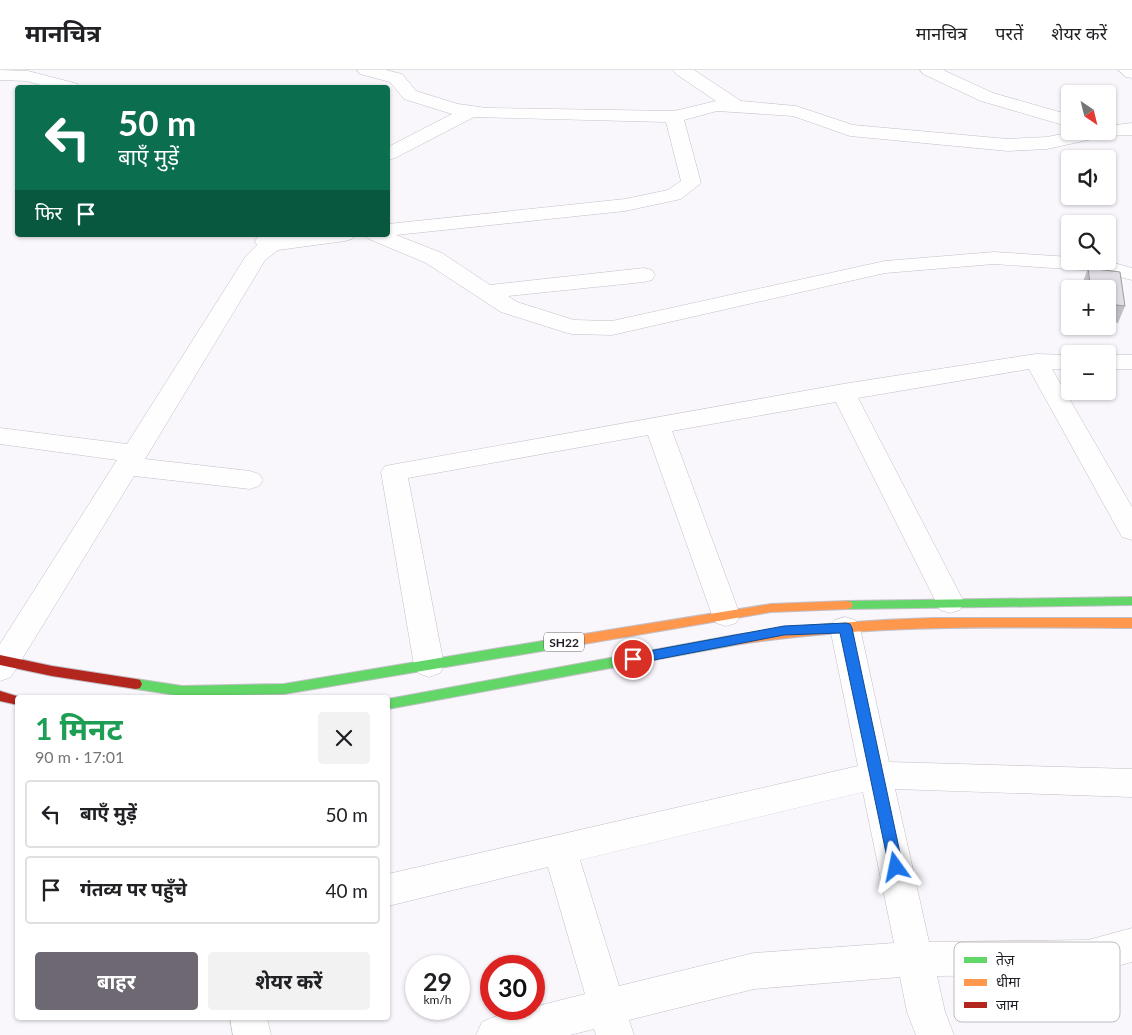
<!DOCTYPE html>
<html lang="hi">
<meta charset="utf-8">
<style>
body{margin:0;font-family:Lato,"Noto Sans Devanagari",sans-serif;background:#f2f2f2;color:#202124;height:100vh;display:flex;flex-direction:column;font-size:19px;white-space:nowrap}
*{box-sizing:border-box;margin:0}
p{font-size:16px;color:#757577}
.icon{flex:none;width:28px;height:28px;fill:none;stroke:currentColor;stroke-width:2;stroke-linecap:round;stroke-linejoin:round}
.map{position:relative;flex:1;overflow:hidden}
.panel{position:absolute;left:15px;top:625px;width:375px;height:325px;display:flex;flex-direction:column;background:#fff;border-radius:5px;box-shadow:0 1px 4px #0004}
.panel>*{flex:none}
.hud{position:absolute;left:15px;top:15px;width:375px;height:152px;border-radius:5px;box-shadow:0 1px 4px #0004;background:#0b6e4f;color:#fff;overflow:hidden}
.needle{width:32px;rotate:145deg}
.controls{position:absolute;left:1061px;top:15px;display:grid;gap:10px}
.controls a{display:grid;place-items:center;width:55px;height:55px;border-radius:5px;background:#fff;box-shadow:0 1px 4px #0004;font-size:25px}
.speed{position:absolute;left:405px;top:885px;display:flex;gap:10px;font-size:25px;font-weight:700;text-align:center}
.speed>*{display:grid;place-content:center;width:65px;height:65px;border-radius:50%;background:#fff;box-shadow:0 1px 4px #0004;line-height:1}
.speed small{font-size:12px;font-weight:400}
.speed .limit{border:8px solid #d22;background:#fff;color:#111}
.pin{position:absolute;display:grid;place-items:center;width:42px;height:42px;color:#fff;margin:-21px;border:2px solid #fff;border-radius:50%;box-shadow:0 1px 5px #0007}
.me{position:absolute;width:55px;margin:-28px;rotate:348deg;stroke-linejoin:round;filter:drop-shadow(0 0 4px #0008)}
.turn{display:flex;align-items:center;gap:18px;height:105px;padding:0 20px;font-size:22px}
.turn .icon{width:65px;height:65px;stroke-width:2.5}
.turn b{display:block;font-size:35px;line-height:42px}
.then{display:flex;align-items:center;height:48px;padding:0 20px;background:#0003;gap:10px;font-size:19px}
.round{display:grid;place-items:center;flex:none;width:52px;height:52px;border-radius:5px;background:#f2f2f2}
.summary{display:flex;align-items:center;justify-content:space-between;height:85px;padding:0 20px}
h1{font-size:30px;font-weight:700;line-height:38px;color:#1e9e55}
.primary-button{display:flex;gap:10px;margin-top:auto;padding:10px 20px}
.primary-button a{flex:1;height:58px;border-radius:5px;background:#6d6871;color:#fff;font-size:20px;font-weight:700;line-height:58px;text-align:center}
.primary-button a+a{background:#f2f2f2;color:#202124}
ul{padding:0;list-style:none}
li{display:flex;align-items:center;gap:15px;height:68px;margin:0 10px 8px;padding:0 10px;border:2px solid #e0e0e0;border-radius:5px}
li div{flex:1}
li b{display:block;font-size:19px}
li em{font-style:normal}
header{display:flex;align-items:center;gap:30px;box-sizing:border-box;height:70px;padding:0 25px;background:#fff;border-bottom:1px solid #e0e0e0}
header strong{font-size:24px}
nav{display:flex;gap:28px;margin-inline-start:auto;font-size:18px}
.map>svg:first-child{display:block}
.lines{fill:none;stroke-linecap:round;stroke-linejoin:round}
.street-casing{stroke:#c3bfc7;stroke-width:1}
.fast-casing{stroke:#c3bfc7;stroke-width:2}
.slow-casing{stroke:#c3bfc7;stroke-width:2}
.jam-casing{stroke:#c3bfc7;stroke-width:2}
.street{fill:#fefeff;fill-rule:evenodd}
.fast{fill:#63d668;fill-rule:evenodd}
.slow{fill:#ff974d;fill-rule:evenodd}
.jam{fill:#b3261e;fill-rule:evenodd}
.wall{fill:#c2bec5}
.building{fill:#e1dde5;stroke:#9e9ba0}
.route{fill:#1a73e8;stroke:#114b97}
.labels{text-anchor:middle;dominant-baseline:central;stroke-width:4;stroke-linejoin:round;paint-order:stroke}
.shield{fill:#fff;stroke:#646067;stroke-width:1}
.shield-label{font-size:12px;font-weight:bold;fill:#211c26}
.key{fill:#fff;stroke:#bcbbbe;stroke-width:1}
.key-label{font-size:14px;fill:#211c26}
</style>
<header>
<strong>मानचित्र</strong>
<nav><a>मानचित्र</a><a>परतें</a><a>शेयर करें</a></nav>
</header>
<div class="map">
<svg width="1132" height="965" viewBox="0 0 1132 965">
<rect width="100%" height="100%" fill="#f9f6fc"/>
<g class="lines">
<defs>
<path id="street" d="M0,0L28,1L78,14L81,18H50L27,11L0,10Z
M357,0H386L402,4L416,21L458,34L487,38L674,41L716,31L676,4L673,0H694L741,31L796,36L853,55L1008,69L1047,67L1077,61H1108V56L1132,53V65L1106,66L1047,79L1008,81L850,66L793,46L717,41L684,50L701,113L681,129L625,141L396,165L442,183L490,215L644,198L652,200L655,205L652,210L644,212L508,226L517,232L574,250L612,251L885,191L994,182L1070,187V191H1107L1132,198V210L1096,201L994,194L885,203L612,265L572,264L564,262L501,242L426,193L369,169L366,165H388V154L625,129L668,120L681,111L666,52L474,47L395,88L388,90V77L452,44L404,29L390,12L360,4Z
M920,0H943L993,23L1070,45V57L981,31L923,4Z
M1118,0H1132V8L1126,7Z
M264,165H355L352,169L345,171L278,180L265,190L145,389L250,401L259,404L263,410L259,416L250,419L134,406L11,607L0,611V574L117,390L0,374V358L127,374L246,186L257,175L255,171L258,167Z
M1036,284L1070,285V299H1052L1132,437V470L1122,467L1029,299L858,328L964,532L960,540L950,543L940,540L836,332L672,361L740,545L736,553L726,556L716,553L712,545L648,365L408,408L444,595L440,603L429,607L418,603L414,595L381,402L385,396L843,314Z
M1108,285H1132V299H1108Z
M845,547L855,550L860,558L889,692L1132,699V727L895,719L929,872L1088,870L1132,858V892L1088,904L937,906L945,942L954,965H916L907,942L900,907L754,919L629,950L634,965H596L594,959L570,965H476L482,952C498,945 516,939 534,939V937L585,924L548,797L388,836V804L858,696L830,558L835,550ZM863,722L894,873L754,883L619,916L580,790Z
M230,948H267L271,965H233Z"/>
<path id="fast" d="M1132,527V535L847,539L843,538L841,535L843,532L847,531Z
M735,565L739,567L741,570L739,573L735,575L388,639V629Z
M572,566L576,568L578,571L576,574L572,576L284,624L182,626L136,619L132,618L130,614L132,610L136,609L182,616L284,614Z"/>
<path id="slow" d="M847,531L851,532L853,535L851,538L847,539L771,542L572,576L568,574L566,571L568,568L572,566L771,534Z
M933,548H1132V558C998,557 868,554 735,575L731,573L729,570L731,567L735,565C801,555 866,550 933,548Z"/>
<path id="jam" d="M0,585L52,596L136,609L140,610L142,614L140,618L136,619L52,606L0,595Z
M0,621L23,628H18V635L0,631Z"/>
</defs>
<use href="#street" class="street-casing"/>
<use href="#fast" class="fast-casing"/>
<use href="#slow" class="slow-casing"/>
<use href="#jam" class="jam-casing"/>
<use href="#street" class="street"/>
<use href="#fast" class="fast"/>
<use href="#slow" class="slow"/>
<use href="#jam" class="jam"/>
</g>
<path class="wall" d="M1088,198L1125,236L1118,253L1108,251V219H1070V247L1064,246L1062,227L1068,211L1083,212Z"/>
<path class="building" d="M1088,198L1120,202L1125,236L1108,234V219H1070V229L1068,211L1090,213Z"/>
<path class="route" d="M846,553L850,554L852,558L903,797L901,802L896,803L891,802L889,797L840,563L784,565L633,594L629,592L627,589L629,585L633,584L784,556Z"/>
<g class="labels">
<rect class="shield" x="544" y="562.5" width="40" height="19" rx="4"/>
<g class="shield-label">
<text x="564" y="572">SH22</text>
</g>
</g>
<rect x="954" y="872" width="166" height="80" rx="8" class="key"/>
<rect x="964" y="887" width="23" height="6" fill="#63d668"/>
<rect x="964" y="909" width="23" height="7" fill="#ff974d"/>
<rect x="964" y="932" width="23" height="6" fill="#b3261e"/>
<g class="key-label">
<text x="996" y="895">तेज़</text>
<text x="996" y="917">धीमा</text>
<text x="996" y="940">जाम</text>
</g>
</svg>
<div class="controls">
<a><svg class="needle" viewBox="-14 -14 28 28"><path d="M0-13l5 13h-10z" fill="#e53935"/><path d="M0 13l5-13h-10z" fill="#757577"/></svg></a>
<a><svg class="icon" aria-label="sound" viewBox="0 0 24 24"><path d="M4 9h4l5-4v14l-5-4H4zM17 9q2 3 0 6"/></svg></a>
<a><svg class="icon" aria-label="search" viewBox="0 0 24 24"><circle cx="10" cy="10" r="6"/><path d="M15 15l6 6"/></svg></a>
<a>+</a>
<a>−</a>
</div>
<div class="speed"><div>29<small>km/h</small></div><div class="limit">30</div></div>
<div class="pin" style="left:633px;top:589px;background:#d93025"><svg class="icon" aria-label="arrive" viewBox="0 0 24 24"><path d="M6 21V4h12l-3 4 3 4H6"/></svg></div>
<svg class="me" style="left:896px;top:797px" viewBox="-20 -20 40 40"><path d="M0-17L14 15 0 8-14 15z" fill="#1a73e8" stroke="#fff" stroke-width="4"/></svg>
<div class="hud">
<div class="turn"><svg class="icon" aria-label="left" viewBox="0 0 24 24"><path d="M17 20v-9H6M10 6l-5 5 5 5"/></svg><div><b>50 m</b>बाएँ मुड़ें</div></div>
<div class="then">फिर<svg class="icon" aria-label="arrive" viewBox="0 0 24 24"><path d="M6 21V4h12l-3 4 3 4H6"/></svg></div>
</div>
<section class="panel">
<div class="summary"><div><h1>1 मिनट</h1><p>90 m · 17:01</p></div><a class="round"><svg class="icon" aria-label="close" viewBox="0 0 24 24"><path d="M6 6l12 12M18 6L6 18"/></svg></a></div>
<ul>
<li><svg class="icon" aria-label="left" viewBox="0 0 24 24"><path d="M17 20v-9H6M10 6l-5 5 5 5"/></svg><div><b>बाएँ मुड़ें</b></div><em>50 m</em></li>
<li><svg class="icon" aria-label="arrive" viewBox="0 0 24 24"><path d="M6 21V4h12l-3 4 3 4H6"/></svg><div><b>गंतव्य पर पहुँचे</b></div><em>40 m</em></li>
</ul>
<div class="primary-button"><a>बाहर</a><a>शेयर करें</a></div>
</section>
</div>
